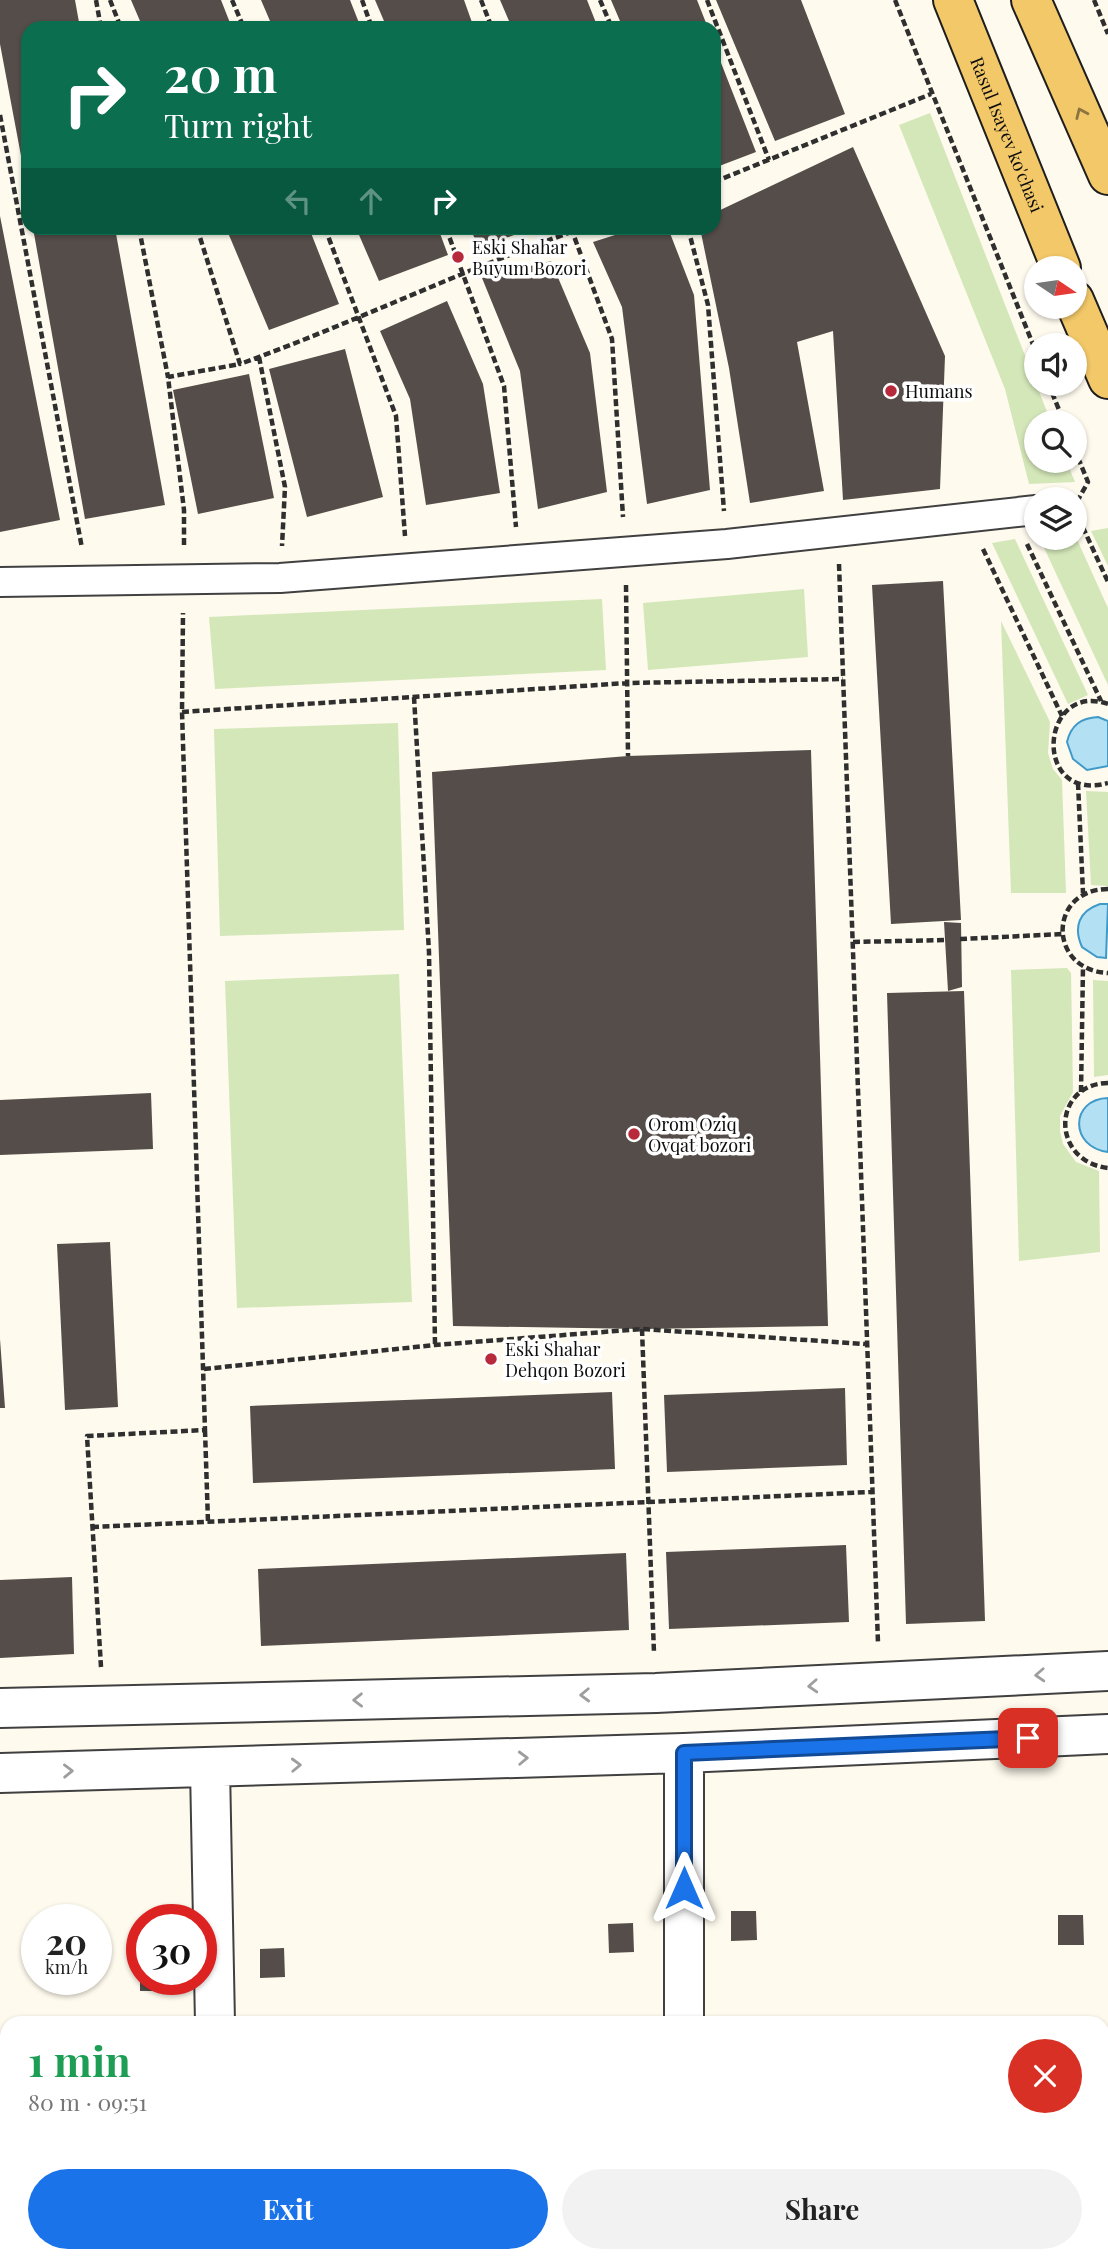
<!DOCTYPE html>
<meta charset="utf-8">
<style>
body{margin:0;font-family:"Playfair Display",serif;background:#f2f2f2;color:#222;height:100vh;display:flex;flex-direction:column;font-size:26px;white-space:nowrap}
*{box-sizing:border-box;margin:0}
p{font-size:23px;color:#767676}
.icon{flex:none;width:38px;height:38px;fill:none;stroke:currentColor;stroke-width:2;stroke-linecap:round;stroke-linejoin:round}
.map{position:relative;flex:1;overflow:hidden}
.sheet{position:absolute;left:0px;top:2016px;width:1110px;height:247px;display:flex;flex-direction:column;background:#fff;border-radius:21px 21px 0 0;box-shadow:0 2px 5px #0004}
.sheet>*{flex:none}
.guide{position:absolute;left:21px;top:21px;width:700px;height:214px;border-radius:21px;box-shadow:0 2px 5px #0004;background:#0b6e4f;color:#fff;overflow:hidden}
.needle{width:46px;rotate:103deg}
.buttons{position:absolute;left:1024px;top:256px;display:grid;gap:14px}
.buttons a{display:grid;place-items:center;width:63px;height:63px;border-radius:50%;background:#fff;box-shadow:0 2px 5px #0004;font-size:35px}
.speed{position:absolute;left:21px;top:1904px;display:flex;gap:14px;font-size:35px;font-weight:700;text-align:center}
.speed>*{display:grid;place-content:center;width:91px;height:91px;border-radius:50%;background:#fff;box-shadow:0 2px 5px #0004;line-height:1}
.speed small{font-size:18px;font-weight:400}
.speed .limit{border:10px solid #d22;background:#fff;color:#111}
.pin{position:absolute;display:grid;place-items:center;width:60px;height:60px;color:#fff;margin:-30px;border-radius:14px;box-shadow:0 4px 10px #0006}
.me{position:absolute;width:77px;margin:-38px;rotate:0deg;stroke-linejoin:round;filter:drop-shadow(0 0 5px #0008)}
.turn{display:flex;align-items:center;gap:24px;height:147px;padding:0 28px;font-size:32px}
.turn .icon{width:91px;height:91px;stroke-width:2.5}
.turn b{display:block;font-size:49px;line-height:60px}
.lanes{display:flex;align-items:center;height:66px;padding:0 28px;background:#0003;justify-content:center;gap:35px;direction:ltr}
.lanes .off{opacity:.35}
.round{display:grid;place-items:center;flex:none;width:74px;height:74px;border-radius:37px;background:#f2f2f2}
.head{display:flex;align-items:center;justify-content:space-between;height:119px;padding:0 28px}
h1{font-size:42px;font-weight:700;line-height:52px;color:#1e9e55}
.cta{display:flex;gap:14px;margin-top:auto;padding:14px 28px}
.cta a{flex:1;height:80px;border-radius:42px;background:#1a73e8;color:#fff;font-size:28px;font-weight:700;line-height:80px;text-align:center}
.cta a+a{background:#f2f2f2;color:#222}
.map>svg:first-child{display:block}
.green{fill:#d4e7b9}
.water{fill:#b4e0f4;stroke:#3e9ac8;stroke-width:2}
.building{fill:#554d4a}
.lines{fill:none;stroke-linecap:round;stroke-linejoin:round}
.pedestrian-casing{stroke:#404040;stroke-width:32}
.minor-casing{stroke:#404040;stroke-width:42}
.primary-casing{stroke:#1e1e1e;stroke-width:42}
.path{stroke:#2f2f2f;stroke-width:4.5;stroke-dasharray:7 3.5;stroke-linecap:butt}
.pedestrian{stroke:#fff;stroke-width:28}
.minor{stroke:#fff;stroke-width:38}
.primary{stroke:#f3c869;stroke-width:38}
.oneway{stroke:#8c7440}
.oneway2{stroke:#9e9e9e}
.route-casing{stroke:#114b97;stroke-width:18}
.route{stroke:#1a73e8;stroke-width:12}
.poi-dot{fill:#b72a3b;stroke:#fff;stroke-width:2.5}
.labels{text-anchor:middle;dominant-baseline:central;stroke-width:7;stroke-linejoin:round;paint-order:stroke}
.street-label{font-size:18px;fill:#0d0d0d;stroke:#fff}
.poi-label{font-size:18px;fill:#0d0d0d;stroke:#fff;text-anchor:start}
</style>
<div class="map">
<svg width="1108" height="2262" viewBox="0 0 1108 2262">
<rect width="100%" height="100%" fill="#fefaed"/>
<path class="green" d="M930,113L1051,422H1036V460H1066L1075,482L1029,484L1005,389L899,125Z
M1108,528V566L1091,531Z
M1075,535L1108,608V685L1039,537H1074Z
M1015,539L1088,695L1068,704L992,543Z
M804,589L808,657L648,670L643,603Z
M602,599L606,670L215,689L209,617Z
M1001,621L1050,722L1048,753L1053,769L1062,780L1066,893H1011Z
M398,723L404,930L220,936L214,729Z
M1086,791L1108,792V886L1091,885Z
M1067,968L1071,973L1073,1092L1060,1116V1131L1063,1144L1076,1162L1099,1171L1100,1252L1019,1261L1011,970Z
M399,974L412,1302L237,1308L225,981Z
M1093,980L1108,981V1075L1094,1077Z"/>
<path class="water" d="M1098,717L1108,721V766L1087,770L1073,759L1067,742C1071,725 1081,718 1098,717Z
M1100,904H1108L1106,958L1097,957L1082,947C1073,927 1079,911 1100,904Z
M1108,1098V1152C1069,1147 1070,1099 1108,1098Z"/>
<path class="building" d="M0,0H75L80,28H28V193L0,44Z
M131,0H221L232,28H143Z
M261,0H350L361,28H273Z
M375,0H464L474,28H387Z
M500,0H587L598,28H512Z
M611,0H697L708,28H623Z
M716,0H801L845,114L775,141Z
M714,45L756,152L714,168Z
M853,147L945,356L940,489L843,500L833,331L797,342L824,491L750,503L729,368L700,228H714V213Z
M0,216L60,520L0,532Z
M33,228H115L165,505L85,519Z
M226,228H309L339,304L269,330Z
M356,228H438L448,255L379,281Z
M470,228H533L479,248Z
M637,228H668L694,295L710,490L647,504L622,307L593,242Z
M551,261L590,353L607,492L538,509L520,371L482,278Z
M447,301L483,384L500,493L426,505L410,399L380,331Z
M345,349L383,497L307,517L269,369Z
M249,374L274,498L198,514L173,390Z
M943,581L961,920L891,924L872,585Z
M811,750L828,1326L642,1329L453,1326L432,772L628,756Z
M944,922L961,923L962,987L948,991Z
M964,991L985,1621L906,1624L887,993Z
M151,1093L153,1149L0,1155V1100Z
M110,1242L118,1407L65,1410L57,1244Z
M0,1339L5,1408H0Z
M845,1388L847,1465L667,1472L664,1395Z
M612,1392L615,1469L253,1483L250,1406Z
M846,1545L849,1622L669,1629L666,1552Z
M626,1553L629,1630L261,1646L258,1569Z
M72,1577L74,1654L0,1658V1580Z
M731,1911H756L757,1940L731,1941Z
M1058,1915H1083L1084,1945H1058Z
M633,1923L634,1952L609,1953L608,1924Z
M284,1948L285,1977L260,1978V1949Z
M140,1979H165V1991H140Z
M609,2256H634V2262H609Z
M263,2258H288V2262H263Z"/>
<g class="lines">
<defs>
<path id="pedestrian" d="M0,582L280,578L727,544L1036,510"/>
<path id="minor" d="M0,1708L656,1693L1108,1671
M684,1753V2023
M210,1768L215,2023
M0,1773L684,1753L1108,1734
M219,2256V2262
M685,2256V2262"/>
<g id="primary">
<path id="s1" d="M953,0L1061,268"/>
<path d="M1031,0L1108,175"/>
<path d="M1074,300L1108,379"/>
</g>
</defs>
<use href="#pedestrian" class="pedestrian-casing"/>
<use href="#minor" class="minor-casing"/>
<use href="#primary" class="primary-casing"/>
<path class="path" d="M96,0L101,28
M110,0L121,28
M232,0L244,28
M362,0L372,28
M481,0L492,28
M600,0L612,28
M707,0L769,160
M895,0L1036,352
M1094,0L1108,34
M0,115L82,548
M714,182L931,94
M139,228L168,377
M197,228L240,364C356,322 466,268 583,228
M325,228L396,416L405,536
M446,228L504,386L516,527
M571,228L612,339L623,517
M688,228L708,305L724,511
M259,357L285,487L282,546
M1048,383L1064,422
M1074,448L1088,482L1074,507
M1074,508L1108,582
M1027,544L1101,701
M184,545V510L168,377L240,364
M983,549L1062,716
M839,564L878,1643
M626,585L628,756
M414,697L429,952L435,1345
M1108,704C1040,680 1031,804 1108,783
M182,712L628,683L843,679
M1078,783L1083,893
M1108,889C1048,889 1047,970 1108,973
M960,939L1063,934
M853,942L945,940
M1108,1083C1052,1084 1050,1161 1108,1168
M1081,1092L1083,967
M642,1329L654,1653
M204,1369L435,1345L642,1329L865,1344
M205,1430L208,1522
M92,1527L871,1492
M101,1667L87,1436L205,1430L182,712L183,613"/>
<use href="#pedestrian" class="pedestrian"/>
<use href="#minor" class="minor"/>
<use href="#primary" class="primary"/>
</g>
<defs><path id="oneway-chevron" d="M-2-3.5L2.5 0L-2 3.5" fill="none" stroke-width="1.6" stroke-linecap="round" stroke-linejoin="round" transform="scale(1.75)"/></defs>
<use class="oneway" href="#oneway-chevron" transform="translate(1081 113) rotate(-114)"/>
<g class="oneway2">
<use href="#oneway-chevron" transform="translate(1040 1675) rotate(177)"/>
<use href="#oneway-chevron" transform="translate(813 1686) rotate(177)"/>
<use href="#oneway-chevron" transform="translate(585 1695) rotate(178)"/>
<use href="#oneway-chevron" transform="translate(358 1700) rotate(179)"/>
<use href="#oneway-chevron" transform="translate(523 1758) rotate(-2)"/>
<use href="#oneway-chevron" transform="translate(296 1765) rotate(-2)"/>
<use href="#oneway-chevron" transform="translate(68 1771) rotate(-1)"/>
</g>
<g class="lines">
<defs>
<path id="route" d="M684,1888V1753L1028,1738"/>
</defs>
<use href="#route" class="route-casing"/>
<use href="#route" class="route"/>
</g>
<g class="poi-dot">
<circle cx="458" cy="257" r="7"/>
<circle cx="891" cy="391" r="7"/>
<circle cx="634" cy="1134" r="7"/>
<circle cx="491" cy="1359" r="7"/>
</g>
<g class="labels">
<g class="street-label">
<text stroke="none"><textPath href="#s1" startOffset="145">Rasul Isayev ko'chasi</textPath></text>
</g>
<g class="poi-label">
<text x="472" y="247">Eski Shahar<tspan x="472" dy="21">Buyum Bozori</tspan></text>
<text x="905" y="391">Humans</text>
<text x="648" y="1124">Orom Oziq<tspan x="648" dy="21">Ovqat bozori</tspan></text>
<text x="505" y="1349">Eski Shahar<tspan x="505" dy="21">Dehqon Bozori</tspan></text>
</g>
</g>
</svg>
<div class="buttons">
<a><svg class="needle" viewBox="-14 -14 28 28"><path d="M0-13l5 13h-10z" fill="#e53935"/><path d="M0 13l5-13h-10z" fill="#767676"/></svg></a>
<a><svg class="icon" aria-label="sound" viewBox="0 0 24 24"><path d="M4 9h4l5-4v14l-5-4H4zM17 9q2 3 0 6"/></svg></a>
<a><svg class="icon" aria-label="search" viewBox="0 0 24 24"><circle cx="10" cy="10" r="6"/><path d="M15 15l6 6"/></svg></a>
<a><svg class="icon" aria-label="layers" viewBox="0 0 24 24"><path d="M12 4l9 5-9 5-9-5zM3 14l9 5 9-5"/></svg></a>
</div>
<div class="speed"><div>20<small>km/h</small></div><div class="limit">30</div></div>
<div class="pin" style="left:1028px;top:1738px;background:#d93025"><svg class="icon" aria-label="arrive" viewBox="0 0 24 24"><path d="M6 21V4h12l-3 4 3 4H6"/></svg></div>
<svg class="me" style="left:684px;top:1888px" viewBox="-20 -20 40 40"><path d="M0-17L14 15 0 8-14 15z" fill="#1a73e8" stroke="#fff" stroke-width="4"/></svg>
<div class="guide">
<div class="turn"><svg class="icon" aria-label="right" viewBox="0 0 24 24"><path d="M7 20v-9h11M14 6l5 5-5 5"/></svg><div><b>20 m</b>Turn right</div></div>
<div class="lanes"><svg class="icon off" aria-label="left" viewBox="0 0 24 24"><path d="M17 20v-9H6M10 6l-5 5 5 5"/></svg><svg class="icon off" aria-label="ahead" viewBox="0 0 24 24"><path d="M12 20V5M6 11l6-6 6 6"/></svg><svg class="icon" aria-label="right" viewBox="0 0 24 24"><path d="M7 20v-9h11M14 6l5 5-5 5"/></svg></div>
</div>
<section class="sheet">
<div class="head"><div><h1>1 min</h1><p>80 m · 09:51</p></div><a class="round" style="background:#d93025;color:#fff"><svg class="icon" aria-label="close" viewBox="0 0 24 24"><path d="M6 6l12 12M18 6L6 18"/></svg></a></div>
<div class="cta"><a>Exit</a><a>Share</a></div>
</section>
</div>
